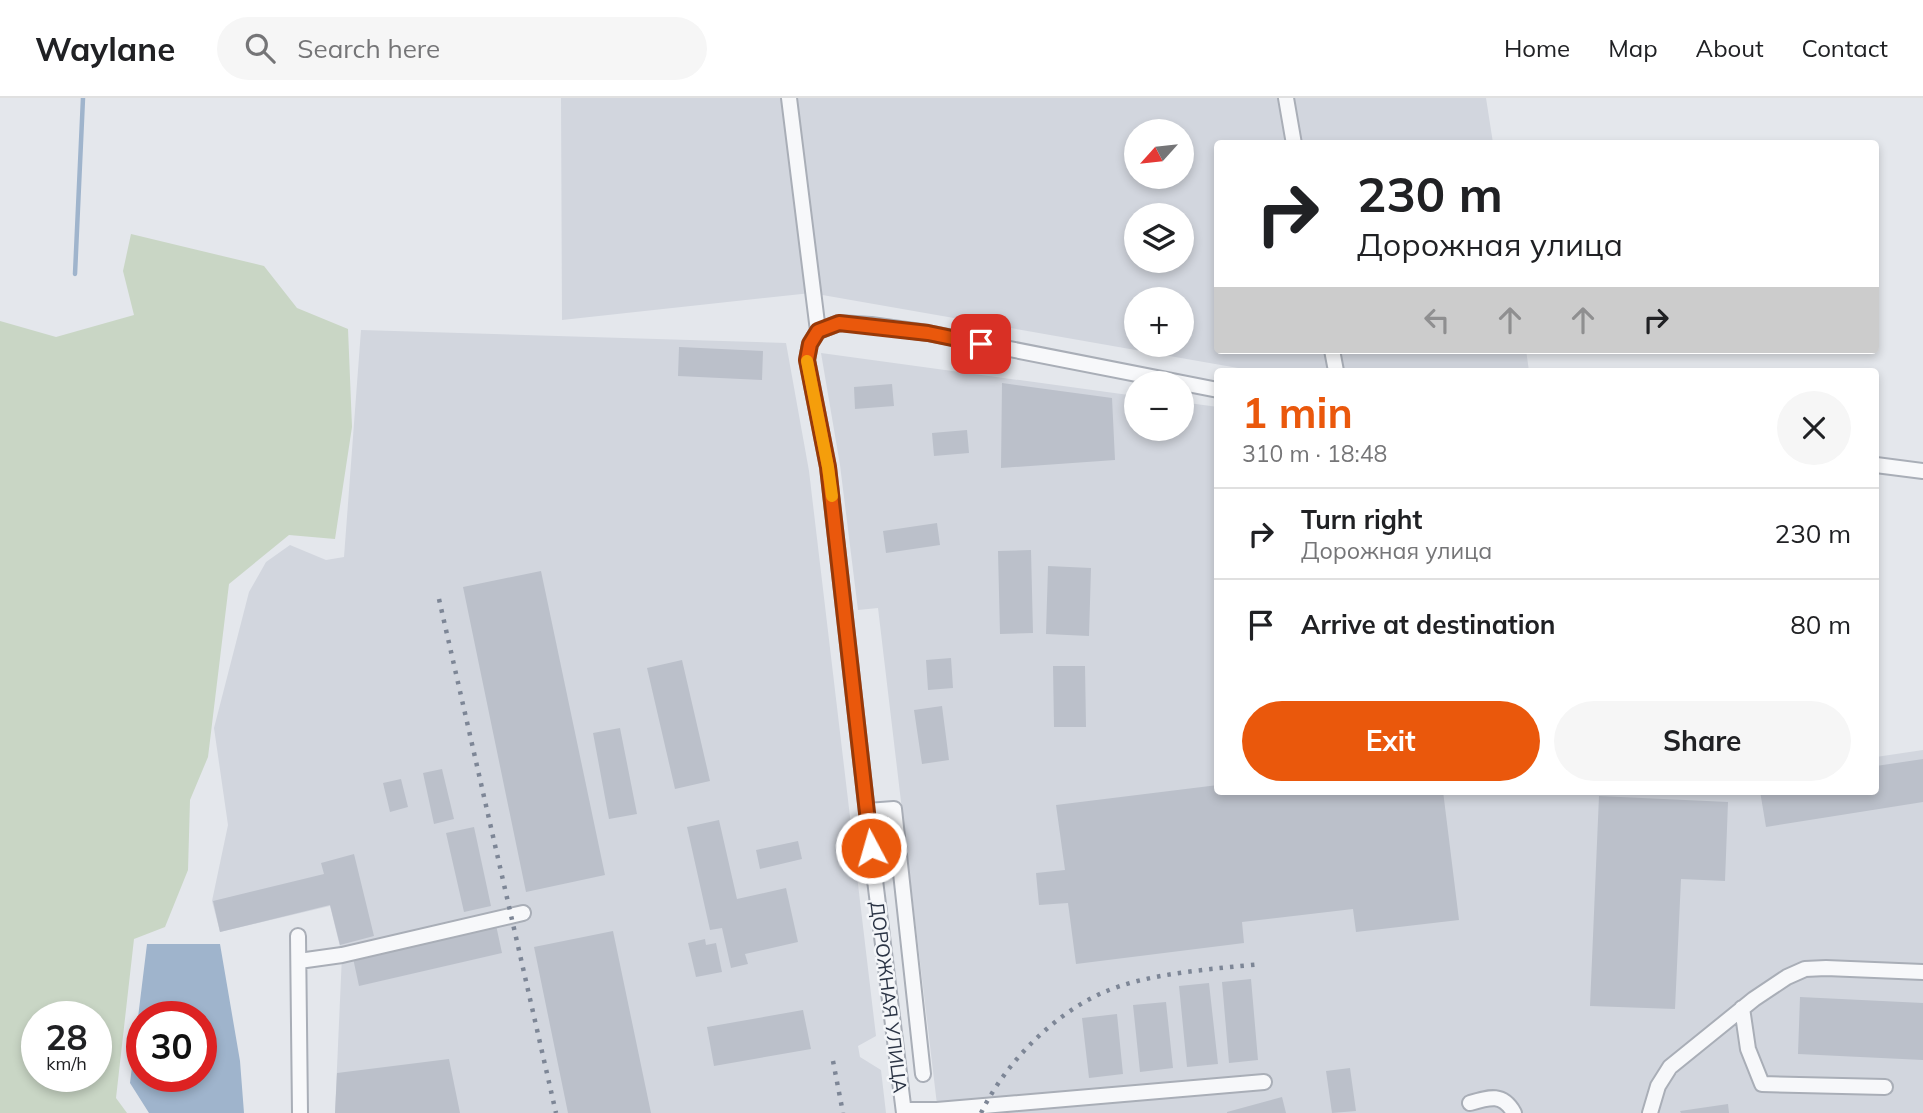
<!DOCTYPE html>
<meta charset="utf-8">
<style>
body{margin:0;font-family:Mulish,sans-serif;background:#f6f6f6;color:#202124;height:100vh;display:flex;flex-direction:column;font-size:26px;white-space:nowrap}
*{box-sizing:border-box;margin:0}
p{font-size:23px;color:#757577}
.icon{flex:none;width:38px;height:38px;fill:none;stroke:currentColor;stroke-width:2;stroke-linecap:round;stroke-linejoin:round}
.map{position:relative;flex:1;overflow:hidden}
.panel{position:absolute;left:1214px;top:270px;width:665px;height:427px;display:flex;flex-direction:column;background:#fff;border-radius:7px;box-shadow:0 4px 10px #0003}
.panel>*{flex:none}
.banner{position:absolute;left:1214px;top:42px;width:665px;height:214px;border-radius:7px;box-shadow:0 4px 10px #0003;background:#fff;color:#202124;overflow:hidden}
.needle{width:46px;rotate:243deg}
.fabs{position:absolute;left:1124px;top:21px;display:grid;gap:14px}
.fabs a{display:grid;place-items:center;width:70px;height:70px;border-radius:50%;background:#fff;box-shadow:0 4px 10px #0003;font-size:35px}
.speed{position:absolute;left:21px;top:903px;display:flex;gap:14px;font-size:35px;font-weight:700;text-align:center}
.speed>*{display:grid;place-content:center;width:91px;height:91px;border-radius:50%;background:#fff;box-shadow:0 4px 10px #0003;line-height:1}
.speed small{font-size:18px;font-weight:400}
.speed .limit{border:10px solid #d22;background:#fff;color:#111}
.pin{position:absolute;display:grid;place-items:center;width:60px;height:60px;color:#fff;margin:-30px;border-radius:14px;box-shadow:0 4px 10px #0006}
.me{position:absolute;width:77px;margin:-38px;rotate:354deg;stroke-linejoin:round;filter:drop-shadow(0 0 5px #0008)}
.turn{display:flex;align-items:center;gap:24px;height:147px;padding:0 28px;font-size:32px}
.turn .icon{width:91px;height:91px;stroke-width:2.5}
.turn b{display:block;font-size:49px;line-height:60px}
.lanes{display:flex;align-items:center;height:66px;padding:0 28px;background:#0003;justify-content:center;gap:35px;direction:ltr}
.lanes .off{opacity:.35}
.round{display:grid;place-items:center;flex:none;width:74px;height:74px;border-radius:37px;background:#f6f6f6}
.headline{display:flex;align-items:center;justify-content:space-between;height:119px;padding:0 28px}
h1{font-size:42px;font-weight:700;line-height:52px;color:#ea580c}
.cta{display:flex;gap:14px;margin-top:auto;padding:14px 28px}
.cta a{flex:1;height:80px;border-radius:42px;background:#ea580c;color:#fff;font-size:28px;font-weight:700;line-height:80px;text-align:center}
.cta a+a{background:#f6f6f6;color:#202124}
ul{padding:0;list-style:none}
li{display:flex;align-items:center;gap:21px;height:91px;padding:0 28px;border-top:2px solid #e0e0e0}
li div{flex:1}
li b{display:block;font-size:26px}
li em{font-style:normal}
header{display:flex;align-items:center;gap:42px;box-sizing:border-box;height:98px;padding:0 35px;background:#fff;border-bottom:2px solid #e0e0e0}
header strong{font-size:33px}
nav{display:flex;gap:38px;margin-inline-start:auto;font-size:24px}
.search{width:490px;height:63px;background:#f6f6f6;display:flex;align-items:center;gap:18px;box-sizing:border-box;padding:0 24px;border-radius:38px;color:#757577;font-size:26px}
.map>svg:first-child{display:block}
.built{fill:#d2d6de;fill-rule:evenodd}
.green{fill:#c9d6c5;fill-rule:evenodd}
.water{fill:#9fb4cc;fill-rule:evenodd}
.lines{fill:none;stroke-linecap:round;stroke-linejoin:round}
.stream{stroke:#9fb4cc;stroke-width:4.5}
.building{fill:#bbc0ca}
.minor-casing{stroke:#a9aeb7;stroke-width:18}
.minor{stroke:#f7f8fa;stroke-width:14}
.rail{stroke:#7d8696;stroke-width:4.5;stroke-dasharray:3.5 7;stroke-linecap:butt}
.route-casing{stroke:#983908;stroke-width:18}
.route{stroke:#ea580c;stroke-width:12}
.slow{stroke:#f59e0b;stroke-width:12}
.labels{text-anchor:middle;dominant-baseline:central;stroke-width:5;stroke-linejoin:round;paint-order:stroke}
.street-label{font-size:19px;fill:#2b3445;stroke:#f4f6f9}
</style>
<header>
<strong>Waylane</strong>
<div class="search"><svg class="icon" aria-label="search" viewBox="0 0 24 24"><circle cx="10" cy="10" r="6"/><path d="M15 15l6 6"/></svg>Search here</div>
<nav><a>Home</a><a>Map</a><a>About</a><a>Contact</a></nav>
</header>
<div class="map">
<svg width="1923" height="1015" viewBox="0 0 1923 1015">
<rect width="100%" height="100%" fill="#e4e7ec"/>
<path class="built" d="M561,0H1486L1493,45L1218,46V252H1526L1529,273H1255L811,195L562,222ZM1136,33H1181V79H1136ZM1136,117H1181V163H1136ZM1136,201H1181V247H1136Z
M361,232L786,245L809,373L876,938L858,948L860,959L881,972L886,1015H335L342,857L330,808L220,834L212,803L228,727L214,630L249,494L266,464L290,447L326,462L344,459Z
M821,255L1136,298V331H1181V304L1218,309V693H1876V659L1923,652V1015H938L878,510L858,512L840,367Z"/>
<path class="green" d="M131,136L264,168L297,210L348,231L352,329L335,441L289,437L229,486L208,659L190,702L188,772L165,829L134,841L116,1000L127,1015H0V223L56,239L134,217L123,173ZM37,919H96V978H37Z"/>
<path class="water" d="M147,846H220L240,963L244,1015H149L130,985ZM142,919H201V978H142Z"/>
<g class="lines">
<path class="stream" d="M75,176L83,0"/>
</g>
<path class="building" d="M679,249L763,253L762,282L678,278Z
M1002,285L1112,300L1115,362L1001,370Z
M892,286L894,308L855,311L854,289Z
M967,332L969,355L934,358L932,335Z
M937,425L940,447L886,455L883,433Z
M1031,452L1033,535L1000,536L998,453Z
M1048,468L1091,470L1089,538L1046,536Z
M541,473L605,777L526,794L463,489Z
M951,560L953,590L928,592L926,562Z
M682,562L710,683L675,691L647,570Z
M1053,568H1085L1086,629H1054Z
M942,608L949,662L922,666L914,612Z
M620,630L637,716L609,721L593,635Z
M1923,661V704L1766,729L1760,693H1876V668Z
M442,671L454,721L434,726L423,675Z
M401,681L408,709L390,714L383,685Z
M1218,687V693H1443L1459,822L1356,834L1353,811L1242,824L1244,845L1076,866L1068,805L1039,807L1036,775L1065,772L1056,707Z
M1599,698L1728,704L1725,783L1681,781L1675,911L1590,908Z
M719,722L737,801L786,790L798,844L745,856L748,866L731,870L722,830L710,832L687,729Z
M474,729L491,808L464,814L446,735Z
M798,743L802,761L760,771L756,752Z
M354,756L374,838L340,847L330,807L220,834L213,803L324,776L321,765Z
M496,827L502,855L359,888L353,860Z
M613,833L651,1015H568L534,849Z
M705,841L706,847L716,845L722,874L696,879L688,845Z
M1251,881L1258,962L1229,965L1222,884Z
M1209,885L1218,966L1187,969L1179,888Z
M1800,899L1923,905V962L1798,956Z
M1166,904L1173,970L1140,974L1133,907Z
M803,912L811,951L714,968L707,929Z
M1117,916L1123,976L1089,980L1082,920Z
M449,961L460,1015H335L337,975Z
M1350,970L1356,1013L1332,1015L1326,973Z
M1282,999L1286,1015H1227V1014Z
M1728,1006L1729,1015H1681L1680,1013Z"/>
<g class="lines">
<defs>
<path id="minor" d="M789,0L818,233
M1286,0L1294,46
M1332,252L1336,273
M1876,367L1923,373
M867,713L894,711L923,976
M298,838L300,1015
M299,863L342,857L523,815
M1742,910L1748,951L1762,986L1885,989
M1470,1005C1490,999 1503,995 1514,1015
M904,1012H937L1264,984
M904,1015L871,750L828,369L807,262L810,246L818,233L839,225L871,227L928,235L1218,292
M1650,1015L1658,988L1670,969L1754,901L1787,879L1805,871L1826,870L1923,874"/>
</defs>
<use href="#minor" class="minor-casing"/>
<use href="#minor" class="minor"/>
<path class="rail" d="M439,501L556,1015
M833,963L843,1015
M981,1015C1005,966 1051,918 1102,895C1146,875 1213,871 1261,866"/>
</g>
<g class="lines">
<defs>
<path id="route" d="M871,750L828,369L807,262L810,246L818,233L839,225L928,235L981,246"/>
</defs>
<use href="#route" class="route-casing"/>
<use href="#route" class="route"/>
<path class="slow" d="M807,263L828,369L832,398"/>
</g>
<g class="labels">
<g class="street-label">
<text transform="translate(889 899) rotate(83)">ДОРОЖНАЯ УЛИЦА</text>
</g>
</g>
</svg>
<div class="fabs">
<a><svg class="needle" viewBox="-14 -14 28 28"><path d="M0-13l5 13h-10z" fill="#e53935"/><path d="M0 13l5-13h-10z" fill="#757577"/></svg></a>
<a><svg class="icon" aria-label="layers" viewBox="0 0 24 24"><path d="M12 4l9 5-9 5-9-5zM3 14l9 5 9-5"/></svg></a>
<a>+</a>
<a>−</a>
</div>
<div class="speed"><div>28<small>km/h</small></div><div class="limit">30</div></div>
<div class="pin" style="left:981px;top:246px;background:#d93025"><svg class="icon" aria-label="arrive" viewBox="0 0 24 24"><path d="M6 21V4h12l-3 4 3 4H6"/></svg></div>
<svg class="me" style="left:871px;top:750px" viewBox="-20 -20 40 40"><circle r="17" fill="#ea580c" stroke="#fff" stroke-width="3"/><path d="M0-11L8 9 0 5-8 9z" fill="#fff"/></svg>
<div class="banner">
<div class="turn"><svg class="icon" aria-label="right" viewBox="0 0 24 24"><path d="M7 20v-9h11M14 6l5 5-5 5"/></svg><div><b>230 m</b>Дорожная улица</div></div>
<div class="lanes"><svg class="icon off" aria-label="left" viewBox="0 0 24 24"><path d="M17 20v-9H6M10 6l-5 5 5 5"/></svg><svg class="icon off" aria-label="ahead" viewBox="0 0 24 24"><path d="M12 20V5M6 11l6-6 6 6"/></svg><svg class="icon off" aria-label="ahead" viewBox="0 0 24 24"><path d="M12 20V5M6 11l6-6 6 6"/></svg><svg class="icon" aria-label="right" viewBox="0 0 24 24"><path d="M7 20v-9h11M14 6l5 5-5 5"/></svg></div>
</div>
<section class="panel">
<div class="headline"><div><h1>1 min</h1><p>310 m · 18:48</p></div><a class="round"><svg class="icon" aria-label="close" viewBox="0 0 24 24"><path d="M6 6l12 12M18 6L6 18"/></svg></a></div>
<ul>
<li><svg class="icon" aria-label="right" viewBox="0 0 24 24"><path d="M7 20v-9h11M14 6l5 5-5 5"/></svg><div><b>Turn right</b><p>Дорожная улица</p></div><em>230 m</em></li>
<li><svg class="icon" aria-label="arrive" viewBox="0 0 24 24"><path d="M6 21V4h12l-3 4 3 4H6"/></svg><div><b>Arrive at destination</b></div><em>80 m</em></li>
</ul>
<div class="cta"><a>Exit</a><a>Share</a></div>
</section>
</div>
